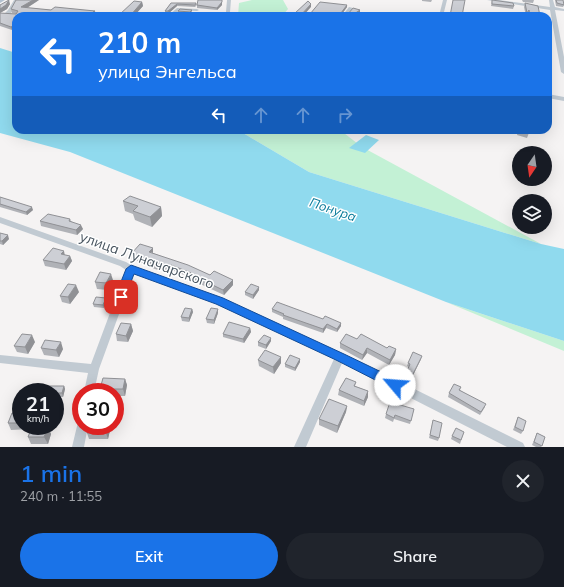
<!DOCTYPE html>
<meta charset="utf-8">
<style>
body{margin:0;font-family:Mulish,sans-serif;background:#20242c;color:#f1f3f6;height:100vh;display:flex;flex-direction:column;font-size:15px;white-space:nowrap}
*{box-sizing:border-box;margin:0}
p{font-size:13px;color:#9ea1a6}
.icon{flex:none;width:22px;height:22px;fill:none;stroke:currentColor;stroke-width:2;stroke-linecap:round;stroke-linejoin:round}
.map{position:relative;height:447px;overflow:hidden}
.details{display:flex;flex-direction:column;background:#171b24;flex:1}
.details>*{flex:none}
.top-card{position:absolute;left:12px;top:12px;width:540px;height:122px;border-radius:12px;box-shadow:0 4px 16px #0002;background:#1a73e8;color:#fff;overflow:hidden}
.needle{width:26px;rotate:193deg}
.controls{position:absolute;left:512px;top:146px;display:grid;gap:8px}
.controls a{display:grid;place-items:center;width:40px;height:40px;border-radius:50%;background:#171b24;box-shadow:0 4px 16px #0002;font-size:20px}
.speed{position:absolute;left:12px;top:383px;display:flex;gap:8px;font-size:20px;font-weight:700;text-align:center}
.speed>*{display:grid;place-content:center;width:52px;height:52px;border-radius:50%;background:#171b24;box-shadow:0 4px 16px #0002;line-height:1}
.speed small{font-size:10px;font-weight:400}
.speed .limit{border:6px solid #d22;background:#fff;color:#111}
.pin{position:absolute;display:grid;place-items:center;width:34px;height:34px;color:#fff;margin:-17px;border-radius:8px;box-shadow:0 2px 6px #0006}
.me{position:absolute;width:44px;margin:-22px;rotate:297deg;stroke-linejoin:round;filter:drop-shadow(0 0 3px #0008)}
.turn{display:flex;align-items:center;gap:14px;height:84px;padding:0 20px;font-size:18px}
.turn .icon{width:52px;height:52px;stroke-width:2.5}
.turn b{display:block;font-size:28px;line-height:34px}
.lanes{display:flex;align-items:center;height:38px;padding:0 20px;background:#0003;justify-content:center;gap:20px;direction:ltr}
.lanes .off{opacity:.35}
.round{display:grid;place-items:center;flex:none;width:42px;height:42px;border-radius:21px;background:#20242c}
.headline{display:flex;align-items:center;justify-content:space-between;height:68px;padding:0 20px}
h1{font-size:24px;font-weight:600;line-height:30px;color:#1a73e8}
.primary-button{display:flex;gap:8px;margin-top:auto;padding:8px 20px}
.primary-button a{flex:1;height:46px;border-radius:24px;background:#1a73e8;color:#fff;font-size:16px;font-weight:600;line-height:46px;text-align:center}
.primary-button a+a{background:#20242c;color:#f1f3f6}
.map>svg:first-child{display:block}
.green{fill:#c3f1d5}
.water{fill:#90daee}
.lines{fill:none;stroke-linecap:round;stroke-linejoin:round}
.minor{fill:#c1cad2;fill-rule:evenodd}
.major{fill:#b3c2d1;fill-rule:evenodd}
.wall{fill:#b0b2b7}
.shaded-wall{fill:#909195}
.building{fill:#cdcfd5;stroke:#909195}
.route{fill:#1a73e8;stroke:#114b97}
.labels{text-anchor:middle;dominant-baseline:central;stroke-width:3;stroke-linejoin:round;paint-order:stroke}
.water-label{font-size:13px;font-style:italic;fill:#0c7c9b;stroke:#fff}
.near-street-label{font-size:14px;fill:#4a5661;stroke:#fff}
</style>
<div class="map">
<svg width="564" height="447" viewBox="0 0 564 447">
<rect width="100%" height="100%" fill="#f5f3f3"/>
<path class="green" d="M252,0H283L288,9L282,16H238L239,3Z
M238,130H340L362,147L541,244L309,172Z
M446,302L564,341V351Z"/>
<path class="water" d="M0,48L16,53V130H238L309,172L541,244L564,249V341L446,302L70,152L0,133Z
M366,135L379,140L365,153L349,148Z"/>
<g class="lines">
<path class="minor" d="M14,0H18L12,12L7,16H3V15L8,10Z
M227,0H231L230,12L234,16H229L226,12Z
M443,0H447L443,16H439Z
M487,0H499L550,7L549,0H553L555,7L564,9V11L555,10L564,57V74L561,72L550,10Z
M349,7L353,8L347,16H342Z
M177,8L197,9L199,10L197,11L180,10L173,16H168Z
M548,94L564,97V101L548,98Z
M0,217L126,262L134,267L223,299L344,354L523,443L525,447H507L342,363L306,447H294L334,359L217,303L134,273L99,369L94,392H84L88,373L0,363V355L91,364L126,270L120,266L0,223Z
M81,421V426H88L84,447H72L78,422Z"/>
<path class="major" d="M0,0H5L0,3Z"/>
</g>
<path class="wall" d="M39,0L27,8L51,10L95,11V12L118,16L142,2L143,6L134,16H16L12,30L0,26V5L10,4L7,9L0,13L16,14L12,13L11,9Z
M222,0V5L217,10L197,8V5Z
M422,0H432L431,2L422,1Z
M492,0L514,6L513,9L491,6Z
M522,0H534L533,3L523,2Z
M555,0H563L564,5L563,7L556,6Z
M171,3H196L197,5L195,7L177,6L169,13H165V11Z
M525,3L540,16H528V14L527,16H526L524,7Z
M347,5V7L342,14V15L348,14L360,10V12L354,16H310V14Z
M192,10V12L190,14H178V11Z
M548,53L551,78L550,83H548Z
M518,130H530L527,138L517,135Z
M0,197L33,210L27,215L0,207Z
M123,201L161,207L162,216L152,227L135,220L133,214L125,211Z
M70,219L71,221L83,229L77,235L41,226L40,221Z
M0,233L9,239L3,245L0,244Z
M153,253L210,275L233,280V285L224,295L198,283L197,284L189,280V277L172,270L170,273L159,268L158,270L149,267L148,265L132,259L131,254Z
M65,255L70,256L72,261L66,270L45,266L43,260Z
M113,280L108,290L97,289L95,282Z
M259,290L253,299L245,295V292Z
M79,292L70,304L62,302L60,296Z
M107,301L104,308L94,307L93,304Z
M192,309L193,312L189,322L182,321L181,317Z
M272,309L341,323V326L337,332L326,328L323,333L283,319V317L272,312Z
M218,313L214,324L207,323L206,319Z
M131,324L133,331L128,342L117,341L116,334Z
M250,328L251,332L244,343L223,337V334Z
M357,339L387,348L396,349L395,355L389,365L367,353L362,360L340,348V343Z
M271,341L266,349L258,346V342Z
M35,342L28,354L17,352L14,346Z
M41,348L63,349L59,357L44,355Z
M281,357V363L274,374L259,366L258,360Z
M300,359V362L295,371L285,367V364Z
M421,359L410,381L404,379L405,376L409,367L407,366L408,363Z
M125,379L127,385L125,396H115V392H101L100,389Z
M356,382L355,386L368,391V397L364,406L338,395L339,390Z
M64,386L65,389L63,397H55V392Z
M461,387L460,390L485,407L480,415L448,397L449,393Z
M347,406L346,412L337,433L319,425V419Z
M414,409L410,424L394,419L393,422L385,418L386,414Z
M21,413V426H32L30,429L11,430L8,423Z
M518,417L523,431L521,434L513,430Z
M433,420L439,438L438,441L429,438Z
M89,426H111L108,439H89L87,433Z
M48,427L51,434L48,444H31L28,437Z
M464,432L460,444L451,439L452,436Z
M537,433L545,437L541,447H536L532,445Z"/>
<path class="shaded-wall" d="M9,0L10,4L7,9L0,13V16V9Z
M33,0H39L22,11L21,7Z
M142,2L143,6L134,16H130Z
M222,2V5L217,10V8Z
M177,4V6L169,13L168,11Z
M311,4V7L303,16H300Z
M347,5V7L341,15V13Z
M360,10V12L354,16H351Z
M16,24V28L12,30L11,27Z
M32,207L33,210L27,215L26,212Z
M161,207L162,216L152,227L150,217Z
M81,225L83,229L77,235L76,230Z
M8,235L9,239L3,245L2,241Z
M153,248V253L149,252Z
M64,251L65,256L61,254Z
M70,256L72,261L66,270L64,264Z
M158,263L159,268L158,270L157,265Z
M171,265L172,270L170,273L169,267Z
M111,274L113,280L108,290L106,283Z
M198,278V283L197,284L196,279Z
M233,280V285L224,295L223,290Z
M76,285L79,292L70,304L68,297Z
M259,287V290L253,299V295Z
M106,298L107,301L104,308L103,305Z
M192,309L193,312L189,322V318Z
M218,309V313L214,324V320Z
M341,323V326L337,332V329Z
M131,324L133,331L128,342L126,336Z
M327,324L326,328L323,333V329Z
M250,328L251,332L244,343L243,339Z
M32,335L35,342L28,354L25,347Z
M271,338V341L266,349V345Z
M61,342L63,349L59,357L56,350Z
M367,348V353L362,360L363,355Z
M396,349L395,355L389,365L390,360Z
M422,356L421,359L410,381L411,378Z
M281,357V363L274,374L273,367Z
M300,359V362L295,371V368Z
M125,379L127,385L125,396L123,389Z
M64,386L65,389L63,397L62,393Z
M368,391V397L364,406V401Z
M347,406L346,412L337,433L338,426Z
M57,407L58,410L56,417L55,415V412Z
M29,426H32L30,429Z
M107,426H111L108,439L106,433Z
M48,427L51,434L48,444L44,437Z"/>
<path class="building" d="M9,0L6,5L0,9V5Z
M16,0H33L21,7L51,10L55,7L95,11L93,12L118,16L134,1L142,2L130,16H16V24L11,27L0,23V13L16,14L18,11L11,9Z
M198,0H222V2L217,8L197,5Z
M453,0H465L462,16H450Z
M492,0L513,3L514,6L492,4Z
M556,0H563L564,5L557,3Z
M308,1L311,4L300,16H293L294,14Z
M320,2L347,5L341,13L342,15L348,14L353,8L360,10L351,16H325L310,14Z
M171,3H196L195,5L177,4L168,11H165Z
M525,3L538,6L540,16H530L529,10L527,13Z
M180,9L192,10L190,12L178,11Z
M548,53L551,78H548Z
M522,130H529L528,132Z
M130,196L161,207L150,217L133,211L138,206L123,201Z
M0,197L32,207L26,212L0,204Z
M48,214L70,219L69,221L81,225L76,230L40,221Z
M0,233L8,235L2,241H0Z
M140,244L153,248L149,252L188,265L210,275L214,271L233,280L223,290L198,278L196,279L188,275L191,273L171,265L169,267L158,263L157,265L148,262L149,260L131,254Z
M53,248L64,251L61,254L70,256L64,264L43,260Z
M100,272L111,274L106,283L95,282Z
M68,284L76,285L68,297L60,296Z
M251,284L259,287L253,295L245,292Z
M96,297L106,298L103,305L93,304Z
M277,302L323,319L325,316L341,323L337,329L327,324L323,329L283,315L284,314L272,309Z
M185,308L192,309L189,318L181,317Z
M211,308L218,309L214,320L206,319Z
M229,322L250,328L243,339L223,334Z
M121,323L131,324L126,336L116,334Z
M22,334L32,335L25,347L14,346Z
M346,334L357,339L361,334L387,348L389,346L396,349L390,360L367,348L363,355L340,343Z
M264,335L271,338L266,345L258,342Z
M45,340L61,342L56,350L41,348Z
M265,350L281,357L273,367L258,360Z
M413,352L422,356L411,378L405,376L410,364L408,363Z
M290,355L300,359L295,368L285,364Z
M103,378L125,379L123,389H100Z
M346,378L356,382L354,386L368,391L364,401L339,390Z
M454,384L461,387L459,390L486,404L481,412L449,393Z
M46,386H64L62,393H55V392H44Z
M329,399L347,406L338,426L319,419Z
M390,402L414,409L411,421L395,415L394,418L386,414Z
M55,407H57L55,412Z
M12,413H21V423H8Z
M518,417L526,421L523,431L515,427Z
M433,420L442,423L439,438L430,435Z
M89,426H107L106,433H87Z
M32,427H48L44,437H28Z
M456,428L464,432L461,440L452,436Z
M537,433L545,437L542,446L534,442Z"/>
<path class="route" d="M131,265L223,298L344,354L400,381L401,385L400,388L395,390L391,388L336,360L216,304L134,274L124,300H117L115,297L126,269Z"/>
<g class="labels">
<g class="water-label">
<text transform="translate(333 209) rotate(19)">Понура</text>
</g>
<g class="near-street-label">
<text transform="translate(147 260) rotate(20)">улица Луначарского</text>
</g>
</g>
</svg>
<div class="controls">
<a><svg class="needle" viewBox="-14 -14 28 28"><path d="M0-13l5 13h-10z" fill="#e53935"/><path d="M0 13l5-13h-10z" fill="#9ea1a6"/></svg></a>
<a><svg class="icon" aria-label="layers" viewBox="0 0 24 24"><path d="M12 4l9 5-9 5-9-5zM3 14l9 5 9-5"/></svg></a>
</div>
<div class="speed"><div>21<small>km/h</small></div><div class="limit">30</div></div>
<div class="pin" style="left:121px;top:297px;background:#d93025"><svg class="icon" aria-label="arrive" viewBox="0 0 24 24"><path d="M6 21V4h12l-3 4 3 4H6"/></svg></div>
<svg class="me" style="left:395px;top:385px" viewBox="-20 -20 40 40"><circle r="19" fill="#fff"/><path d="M0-13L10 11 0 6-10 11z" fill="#1a73e8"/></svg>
<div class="top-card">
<div class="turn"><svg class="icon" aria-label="left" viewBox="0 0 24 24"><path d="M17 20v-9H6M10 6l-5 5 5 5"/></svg><div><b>210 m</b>улица Энгельса</div></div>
<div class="lanes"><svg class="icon" aria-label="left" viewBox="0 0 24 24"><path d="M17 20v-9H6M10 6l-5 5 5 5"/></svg><svg class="icon off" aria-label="ahead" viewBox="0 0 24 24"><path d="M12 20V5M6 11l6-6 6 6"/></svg><svg class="icon off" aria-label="ahead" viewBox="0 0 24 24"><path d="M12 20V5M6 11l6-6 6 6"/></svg><svg class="icon off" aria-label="right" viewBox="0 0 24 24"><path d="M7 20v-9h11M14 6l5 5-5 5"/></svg></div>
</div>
</div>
<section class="details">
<div class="headline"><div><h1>1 min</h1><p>240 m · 11:55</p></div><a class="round"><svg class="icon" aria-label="close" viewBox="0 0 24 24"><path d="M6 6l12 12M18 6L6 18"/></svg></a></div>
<div class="primary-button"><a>Exit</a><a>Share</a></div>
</section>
